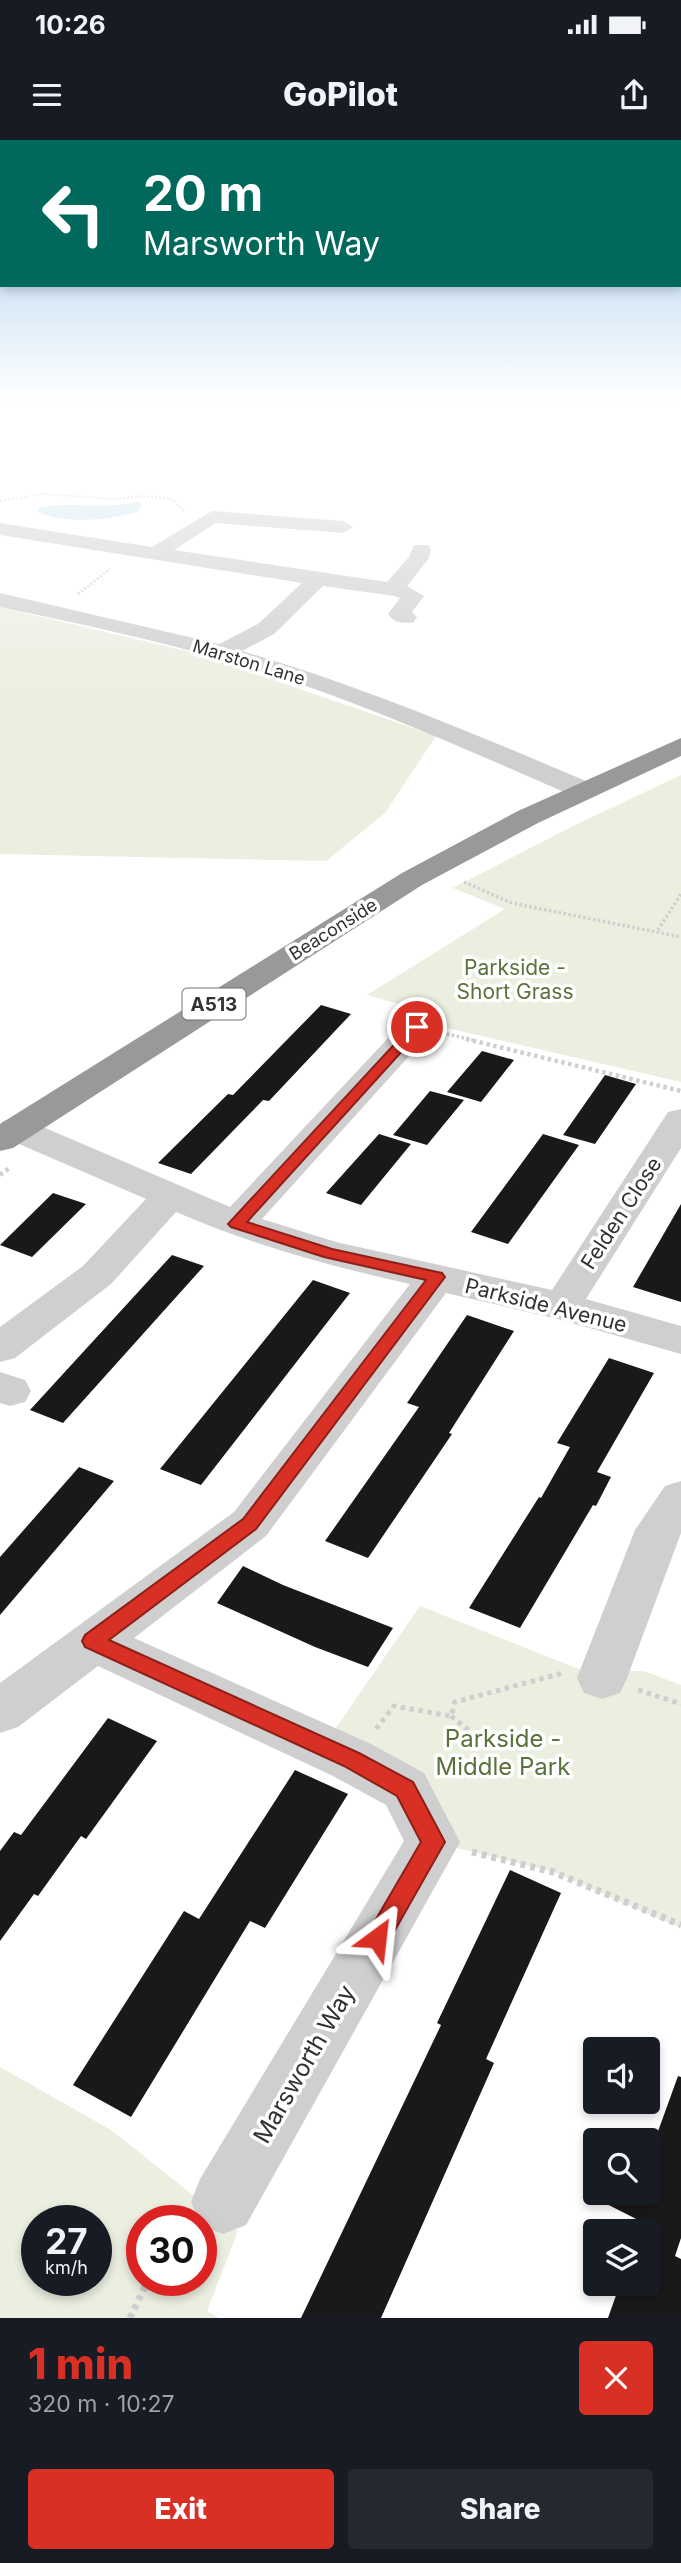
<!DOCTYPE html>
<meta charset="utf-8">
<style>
body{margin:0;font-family:Inter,sans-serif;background:#242831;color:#f1f3f6;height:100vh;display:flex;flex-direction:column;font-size:26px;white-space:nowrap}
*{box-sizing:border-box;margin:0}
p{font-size:23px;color:#9ea1a6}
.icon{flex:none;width:38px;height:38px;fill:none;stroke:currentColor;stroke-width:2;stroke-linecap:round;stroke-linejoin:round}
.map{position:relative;height:2178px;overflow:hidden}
.side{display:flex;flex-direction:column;background:#171b24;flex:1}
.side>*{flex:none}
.guide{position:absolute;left:0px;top:0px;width:682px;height:147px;box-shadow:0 4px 10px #0003;background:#00695c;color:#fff;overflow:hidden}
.tools{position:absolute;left:583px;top:1897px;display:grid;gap:14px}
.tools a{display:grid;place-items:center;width:77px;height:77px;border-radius:7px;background:#171b24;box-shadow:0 4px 10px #0003;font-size:35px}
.speed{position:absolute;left:21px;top:2065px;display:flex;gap:14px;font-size:35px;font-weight:700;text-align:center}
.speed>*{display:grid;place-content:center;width:91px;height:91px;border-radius:50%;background:#171b24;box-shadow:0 4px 10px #0003;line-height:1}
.speed small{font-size:18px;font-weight:400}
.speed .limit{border:10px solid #d22;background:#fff;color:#111}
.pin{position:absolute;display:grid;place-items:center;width:60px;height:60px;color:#fff;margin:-30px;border:4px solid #fff;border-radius:50%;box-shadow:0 2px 7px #0007}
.me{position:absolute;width:77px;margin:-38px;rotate:30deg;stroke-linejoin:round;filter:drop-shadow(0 0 5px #0008)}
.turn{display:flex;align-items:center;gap:24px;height:147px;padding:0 28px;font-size:32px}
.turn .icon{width:91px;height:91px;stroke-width:2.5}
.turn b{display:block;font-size:49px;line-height:60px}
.round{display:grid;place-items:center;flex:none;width:74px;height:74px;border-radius:7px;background:#242831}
.head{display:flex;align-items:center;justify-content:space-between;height:119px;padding:0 28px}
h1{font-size:42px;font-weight:800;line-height:52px;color:#d93025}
.cta{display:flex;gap:14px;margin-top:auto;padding:14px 28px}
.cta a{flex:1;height:80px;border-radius:7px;background:#d93025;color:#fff;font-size:28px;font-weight:800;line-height:80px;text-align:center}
.cta a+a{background:#242831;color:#f1f3f6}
.status{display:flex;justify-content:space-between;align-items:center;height:49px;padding:0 35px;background:#171b24;direction:ltr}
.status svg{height:19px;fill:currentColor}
header{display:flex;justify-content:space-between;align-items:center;height:91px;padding:0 28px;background:#171b24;font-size:32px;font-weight:800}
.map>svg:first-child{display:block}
.green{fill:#eaefe0;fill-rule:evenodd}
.water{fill:#cce5f0}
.building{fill:#191919}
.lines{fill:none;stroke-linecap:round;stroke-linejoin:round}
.path-far5{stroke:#cfcfcf;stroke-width:2;stroke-dasharray:2 2;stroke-linecap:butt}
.path-far4{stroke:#cfcfcf;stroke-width:2.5;stroke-dasharray:2 2;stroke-linecap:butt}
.path-far3{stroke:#cfcfcf;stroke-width:3.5;stroke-dasharray:2.5 2.5;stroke-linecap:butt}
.path-far2{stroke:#cfcfcf;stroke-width:4.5;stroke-dasharray:3.5 3.5;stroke-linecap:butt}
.path-far1{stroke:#cfcfcf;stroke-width:5;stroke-dasharray:4.5 4.5;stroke-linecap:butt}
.path{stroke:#cfcfcf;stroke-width:7;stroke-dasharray:5 5;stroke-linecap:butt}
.minor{fill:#cfcfcf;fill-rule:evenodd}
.highway{fill:#999;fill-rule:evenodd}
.route{fill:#d93025;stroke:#8d1f18;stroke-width:2}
.labels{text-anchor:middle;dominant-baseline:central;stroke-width:7;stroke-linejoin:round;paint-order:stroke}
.far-street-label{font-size:18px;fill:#323232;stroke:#fff}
.shield{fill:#fff;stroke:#707070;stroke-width:2}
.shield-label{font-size:19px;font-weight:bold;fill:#323232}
.park-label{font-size:21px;fill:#5a723b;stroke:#fff}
.street-label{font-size:21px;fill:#323232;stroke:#fff}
.near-park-label{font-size:24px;fill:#5a723b;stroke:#fff}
.near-street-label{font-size:24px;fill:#323232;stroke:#fff}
</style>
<div class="status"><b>10:26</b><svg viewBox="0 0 49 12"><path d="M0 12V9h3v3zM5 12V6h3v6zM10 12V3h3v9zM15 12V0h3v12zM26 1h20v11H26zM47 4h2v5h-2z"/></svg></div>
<header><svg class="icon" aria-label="menu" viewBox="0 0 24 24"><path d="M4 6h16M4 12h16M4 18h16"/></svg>GoPilot<svg class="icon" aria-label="share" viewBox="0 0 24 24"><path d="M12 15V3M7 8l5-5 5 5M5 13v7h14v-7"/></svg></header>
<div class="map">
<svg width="681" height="2178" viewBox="0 0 681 2178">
<rect width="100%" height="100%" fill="#fff"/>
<path class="green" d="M0,467L195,513L436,596L385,673L326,721L0,714Z
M681,635V942L399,877L409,867L367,855L505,769L453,748L573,686Z
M420,1466L584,1531H644L681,1545V1788L553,1732L433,1702L322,1608Z
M0,1927L111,1990L238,2091L207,2171L219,2178H0ZM37,2081H96V2140H37ZM142,2081H201V2140H142Z"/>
<path class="water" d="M137,362L142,364L138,372C104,380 70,385 38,372V368C71,361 103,370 137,362Z"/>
<path class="building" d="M321,865L351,874L269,961L263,960L191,1034L158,1023L228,954L233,955Z
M482,911L514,920L481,962L447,952Z
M605,935L636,944L595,1004L563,995Z
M430,951L464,960L427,1005L393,995Z
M379,994L411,1004L361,1065L326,1053Z
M543,994L579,1005L508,1104L471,1092Z
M53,1053L86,1064L32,1117L0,1105Z
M681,1064V1162L633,1147Z
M172,1115L204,1126L63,1283L30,1270Z
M313,1140L350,1153L201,1345L160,1329Z
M467,1175L514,1191L449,1293L452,1294L368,1418L325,1401L419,1267L407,1263Z
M609,1218L654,1233L597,1332L611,1337L596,1366L593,1365L520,1488L469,1468L539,1357L541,1358L570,1307L557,1303Z
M79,1327L114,1341L0,1475V1417Z
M243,1426L283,1445L393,1488L368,1527L315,1507L217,1463Z
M108,1578L157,1601L86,1699L81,1696L38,1756L34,1754L0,1801V1711L14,1692L21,1695Z
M295,1630L348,1654L265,1788L250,1781L131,1977L73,1945L184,1771L199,1779Z
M510,1730L561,1753L486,1919L494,1923L381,2178H301L441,1885L437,1883Z
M678,1936L681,1937V2098L675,2116L681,2119V2178H608L620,2144H648V2085L585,2053H648V2019Z"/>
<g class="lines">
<path class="path-far5" d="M0,361L44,354L112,359L143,356L172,359L184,371"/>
<path class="path-far4" d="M78,454L110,429"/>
<path class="path-far3" d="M464,742L512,763L681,797
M658,790L681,754
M447,894L473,900"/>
<path class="path-far2" d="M466,899L681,951
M0,1035L11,1027"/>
<path class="path-far1" d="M638,1550L681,1564
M451,1576L487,1605
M376,1589L394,1566L451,1576L455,1562L563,1533"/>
<path class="path" d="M472,1712L553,1732L681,1785
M130,2178L148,2140"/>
<path class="minor" d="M212,371L343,381L353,387L343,393L216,383L174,410L387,442L409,417L414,405H428L431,409L429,418L407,446L424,456L412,472L417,477L414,482C404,484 394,483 388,474L400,458L394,456L323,446L274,494L242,511C362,546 477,595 593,644L596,650L593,656H573C470,611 366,564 258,530C173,504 87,485 0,467V453L219,504L258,484L302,443L0,395V383L152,407Z
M417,877L429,880L434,887L429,894L262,1079L336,1102L552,1150L668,972L681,969V1008L586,1159L681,1186V1214L558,1179L446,1153L266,1396L134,1498L371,1604L424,1633L460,1702L246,2085L223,2094L201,2085L191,2062L200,2039L404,1701L386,1665L333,1636L98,1526L18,1587L0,1593V1543L234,1372L410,1144C330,1126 252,1105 176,1072L111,1144L15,1218L0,1222V1187L83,1126L146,1059L3,997L0,986L3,981L16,978L29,981L230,1067L405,880Z
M0,1232L25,1240L31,1251L25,1262L10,1266L0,1263Z
M681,1341V1393L627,1538L620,1553L602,1559L584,1553L577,1538L635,1390L665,1346Z"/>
<path class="highway" d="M681,598V616L538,683L422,745L13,1008L0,1011V984L402,733L518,671Z"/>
</g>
<linearGradient id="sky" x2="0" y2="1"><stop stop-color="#9dc8eb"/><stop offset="0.46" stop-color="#fff"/><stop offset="1" stop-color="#fff" stop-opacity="0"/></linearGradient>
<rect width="681" height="568" fill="url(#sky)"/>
<path class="route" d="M413,884L424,887L247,1082L332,1109L442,1133L445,1137L256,1389L109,1500L359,1613L413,1642L445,1702L386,1806L377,1809L369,1806L365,1798L421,1702L397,1656L344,1626L85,1507L82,1501L85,1495L243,1379L426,1140L324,1117L231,1087L228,1084Z"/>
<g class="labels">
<g class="far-street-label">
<text transform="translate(249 522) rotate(17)">Marston Lane</text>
<text transform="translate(333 789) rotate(-32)">Beaconside</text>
</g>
<rect class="shield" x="182.5" y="848.5" width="63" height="31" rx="5"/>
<g class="shield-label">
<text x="214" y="864">A513</text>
</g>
<g class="park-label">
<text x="515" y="827">Parkside -<tspan x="515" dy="24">Short Grass</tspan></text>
</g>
<g class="street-label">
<text transform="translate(621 1073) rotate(-57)">Felden Close</text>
<text transform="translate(546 1165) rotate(14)">Parkside Avenue</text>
</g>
<g class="near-park-label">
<text x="503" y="1598">Parkside -<tspan x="503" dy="28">Middle Park</tspan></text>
</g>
<g class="near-street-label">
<text transform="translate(304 1924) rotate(-60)">Marsworth Way</text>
</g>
</g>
</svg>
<div class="tools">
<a><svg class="icon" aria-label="sound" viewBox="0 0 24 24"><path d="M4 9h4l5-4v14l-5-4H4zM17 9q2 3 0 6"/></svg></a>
<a><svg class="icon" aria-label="search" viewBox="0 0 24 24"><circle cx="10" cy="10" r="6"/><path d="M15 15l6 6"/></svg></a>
<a><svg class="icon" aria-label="layers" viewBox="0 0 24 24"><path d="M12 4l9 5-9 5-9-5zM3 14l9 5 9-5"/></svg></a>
</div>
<div class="speed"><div>27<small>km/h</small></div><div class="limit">30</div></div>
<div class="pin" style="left:417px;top:887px;background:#d93025"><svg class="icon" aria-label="arrive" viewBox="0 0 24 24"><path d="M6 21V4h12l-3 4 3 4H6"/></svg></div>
<svg class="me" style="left:377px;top:1798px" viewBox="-20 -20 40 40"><path d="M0-17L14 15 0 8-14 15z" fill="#d93025" stroke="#fff" stroke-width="4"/></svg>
<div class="guide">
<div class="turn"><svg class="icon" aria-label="left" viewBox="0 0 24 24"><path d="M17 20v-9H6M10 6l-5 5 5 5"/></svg><div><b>20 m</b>Marsworth Way</div></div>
</div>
</div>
<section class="side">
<div class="head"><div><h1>1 min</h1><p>320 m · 10:27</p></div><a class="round" style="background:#d93025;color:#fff"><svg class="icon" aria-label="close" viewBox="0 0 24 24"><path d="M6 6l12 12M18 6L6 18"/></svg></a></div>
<div class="cta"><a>Exit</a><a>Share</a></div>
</section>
